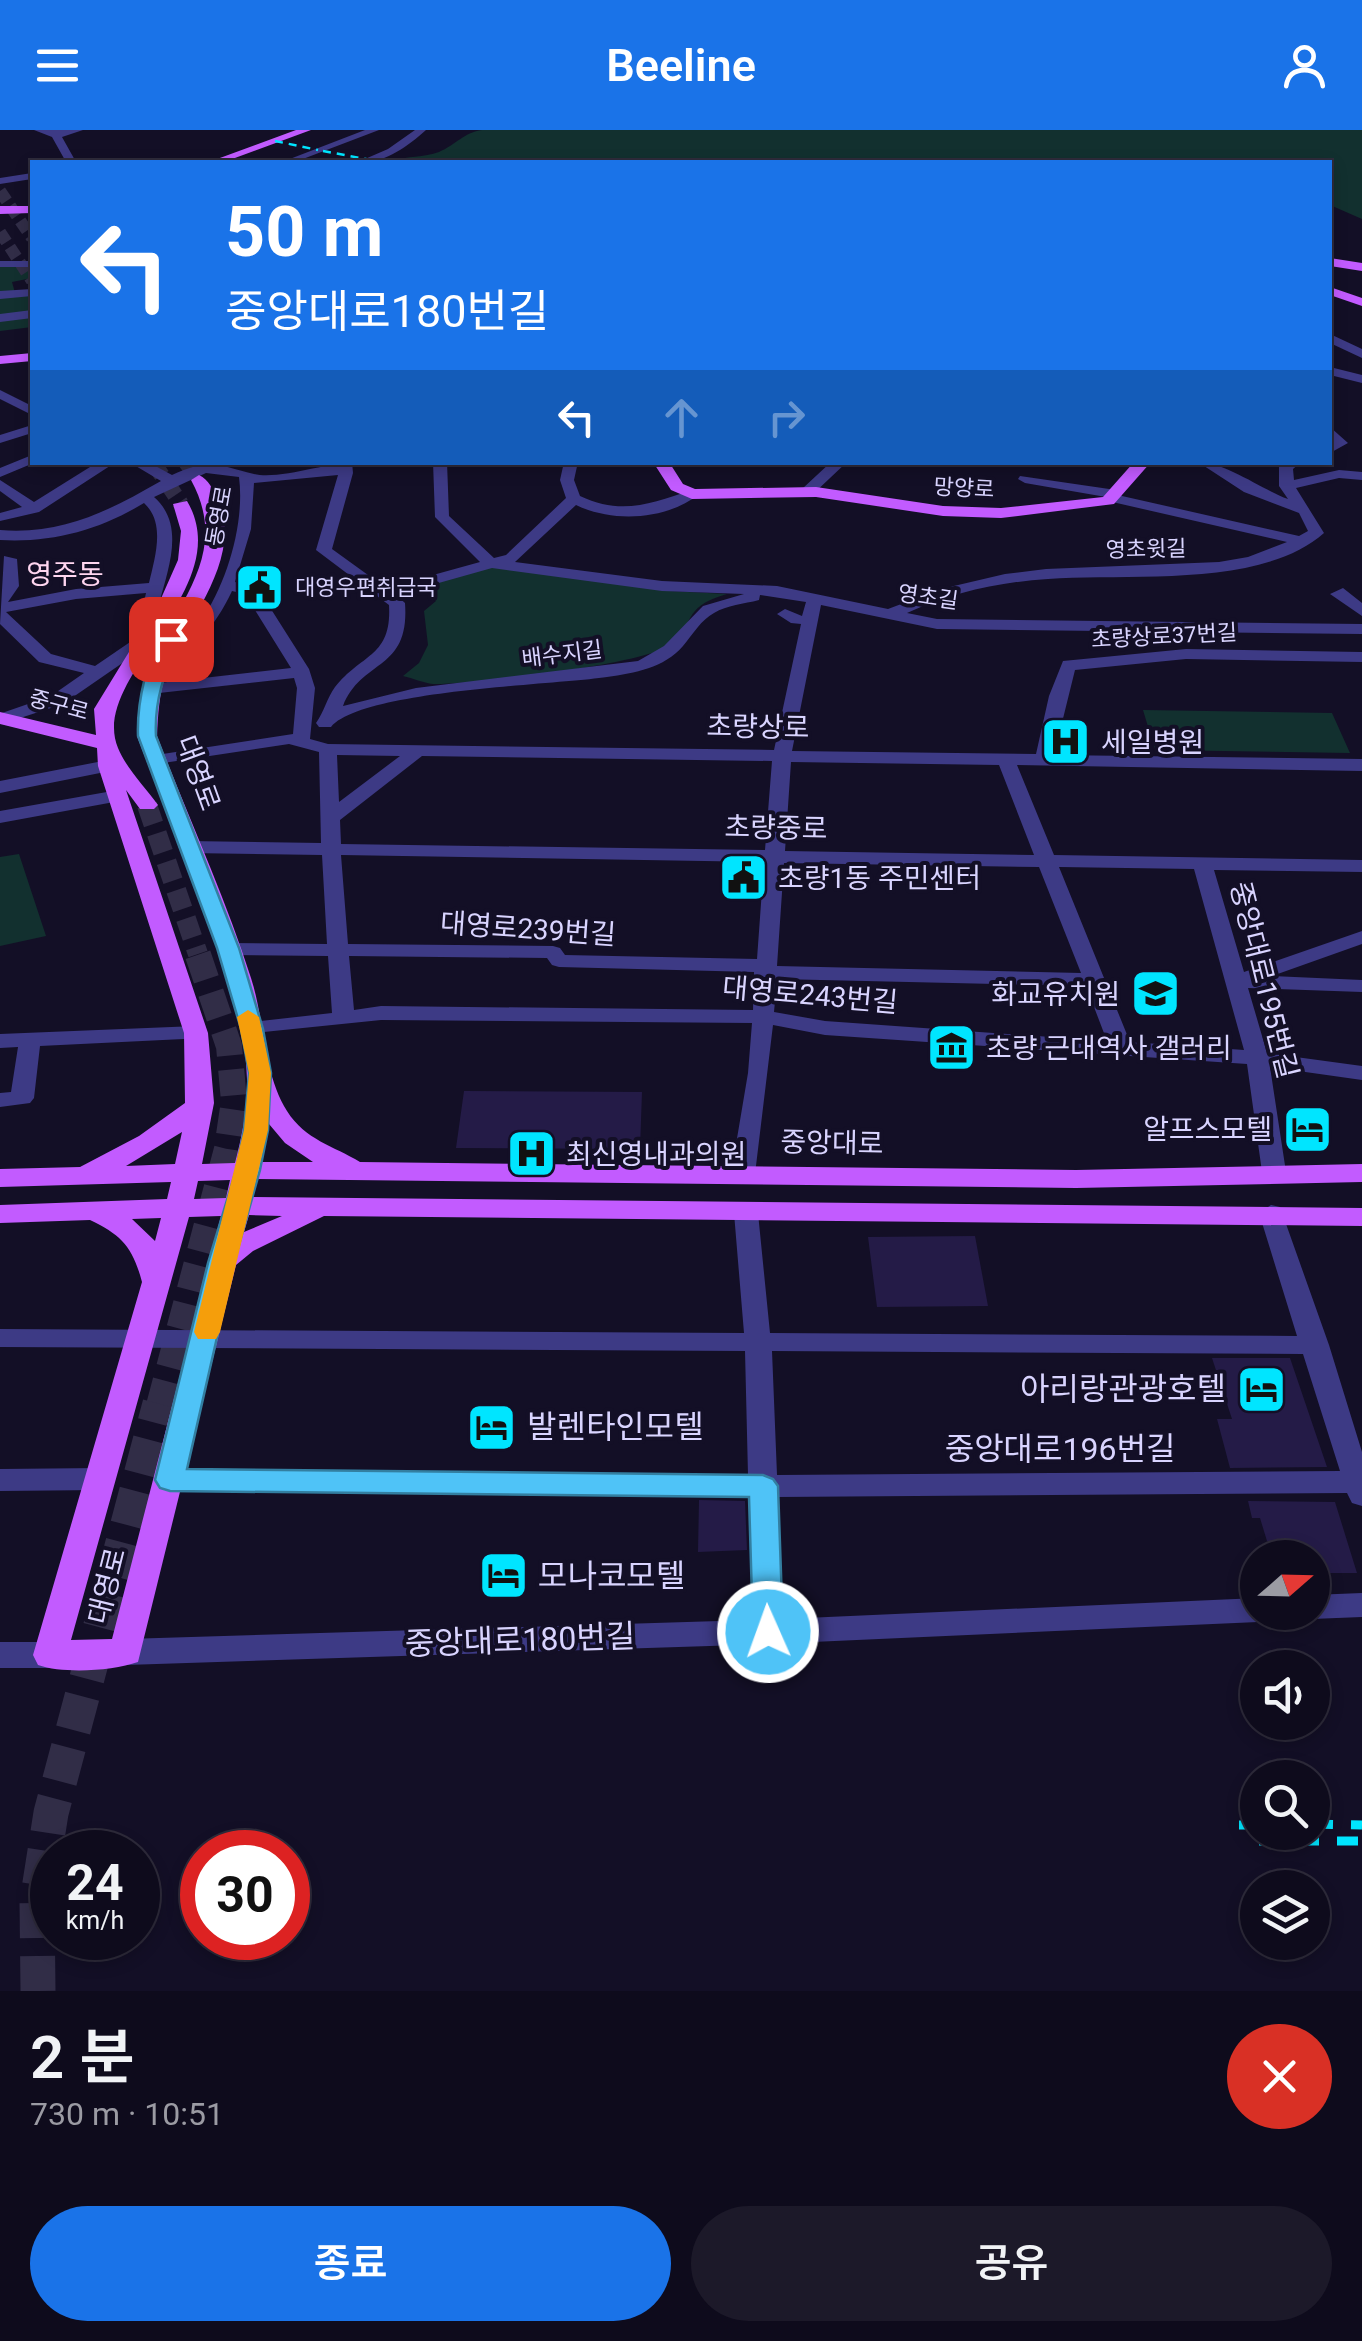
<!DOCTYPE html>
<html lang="ko">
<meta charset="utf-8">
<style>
body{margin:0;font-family:Roboto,"Noto Sans KR",sans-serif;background:#1c1929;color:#f1f3f6;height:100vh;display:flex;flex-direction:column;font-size:38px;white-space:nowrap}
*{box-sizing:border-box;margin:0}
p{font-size:32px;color:#9b9ba3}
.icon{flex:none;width:55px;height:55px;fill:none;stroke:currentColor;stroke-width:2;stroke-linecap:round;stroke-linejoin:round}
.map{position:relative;height:1861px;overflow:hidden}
.details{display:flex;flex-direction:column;background:#0e0b1c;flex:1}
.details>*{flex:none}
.guide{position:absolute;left:30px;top:30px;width:1302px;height:305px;border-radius:0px;box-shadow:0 5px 15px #0003,0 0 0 2px #2e2b3b;background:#1a73e8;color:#fff;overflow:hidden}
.needle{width:65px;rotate:70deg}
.fabs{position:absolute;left:1240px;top:1410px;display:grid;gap:20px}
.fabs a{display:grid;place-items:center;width:90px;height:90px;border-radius:50%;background:#0e0b1c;box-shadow:0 5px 15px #0003,0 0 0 2px #2e2b3b;font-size:50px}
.speed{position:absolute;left:30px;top:1700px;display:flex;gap:20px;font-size:50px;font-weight:700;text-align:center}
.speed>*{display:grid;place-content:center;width:130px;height:130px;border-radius:50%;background:#0e0b1c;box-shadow:0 5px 15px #0003,0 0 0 2px #2e2b3b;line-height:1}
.speed small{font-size:25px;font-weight:400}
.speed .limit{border:15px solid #d22;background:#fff;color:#111}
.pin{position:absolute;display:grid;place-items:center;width:85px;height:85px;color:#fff;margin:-42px;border-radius:20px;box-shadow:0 5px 15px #0006}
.me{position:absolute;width:110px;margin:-55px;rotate:358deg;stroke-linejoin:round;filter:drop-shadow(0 0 8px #0008)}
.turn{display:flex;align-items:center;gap:35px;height:210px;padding:0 30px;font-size:45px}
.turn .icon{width:130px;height:130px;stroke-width:2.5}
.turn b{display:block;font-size:70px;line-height:85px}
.lanes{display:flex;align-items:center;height:95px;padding:0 30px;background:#0003;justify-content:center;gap:50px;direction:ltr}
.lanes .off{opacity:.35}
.round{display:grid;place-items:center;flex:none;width:105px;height:105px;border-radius:52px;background:#1c1929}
.headline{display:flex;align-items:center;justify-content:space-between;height:170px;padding:0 30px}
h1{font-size:60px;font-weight:600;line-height:75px}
.action{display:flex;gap:20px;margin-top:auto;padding:20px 30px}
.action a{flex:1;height:115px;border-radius:60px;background:#1a73e8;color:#fff;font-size:40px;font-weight:600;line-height:115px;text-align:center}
.action a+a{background:#1c1929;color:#f1f3f6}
header{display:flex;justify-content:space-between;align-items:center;height:130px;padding:0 30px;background:#1a73e8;color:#fff;font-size:45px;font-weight:600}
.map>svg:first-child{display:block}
.green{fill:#12302f}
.building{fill:#241b47}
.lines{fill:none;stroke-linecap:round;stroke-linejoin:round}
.major-tunnel-far4{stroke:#312d47;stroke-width:12;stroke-dasharray:12 6;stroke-linecap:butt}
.major-tunnel-far3{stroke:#312d47;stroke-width:16;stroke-dasharray:16 8;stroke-linecap:butt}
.major-tunnel-far2{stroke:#312d47;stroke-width:20;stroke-dasharray:20 10;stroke-linecap:butt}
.major-tunnel-far1{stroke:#312d47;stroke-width:26;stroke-dasharray:26 14;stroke-linecap:butt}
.major-tunnel{stroke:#312d47;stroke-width:35;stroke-dasharray:35 18;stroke-linecap:butt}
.minor{fill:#3d3a85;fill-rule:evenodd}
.major{fill:#c25bff;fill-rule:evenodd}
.rail-far1{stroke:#00e5ff;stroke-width:2.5;stroke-dasharray:8 6;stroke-linecap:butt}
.rail{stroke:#00e5ff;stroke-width:9;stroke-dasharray:21 18;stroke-linecap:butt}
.route{fill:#4fc3f7;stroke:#337fa1;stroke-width:2.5}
.slow{fill:#f59e0b}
.labels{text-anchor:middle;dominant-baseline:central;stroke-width:8;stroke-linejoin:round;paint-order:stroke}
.far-street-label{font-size:22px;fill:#d9d4ff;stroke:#130f26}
.far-poi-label{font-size:22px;fill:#d9d4ff;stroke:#130f26;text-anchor:start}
.far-quarter-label{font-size:28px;fill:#ffd6f0;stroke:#130f26}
.street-label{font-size:28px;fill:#d9d4ff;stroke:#130f26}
.poi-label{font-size:28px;fill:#d9d4ff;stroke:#130f26;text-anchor:start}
.near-poi-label{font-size:32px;fill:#d9d4ff;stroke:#130f26;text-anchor:start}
.near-street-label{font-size:32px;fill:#d9d4ff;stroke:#130f26}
</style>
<header><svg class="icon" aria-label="menu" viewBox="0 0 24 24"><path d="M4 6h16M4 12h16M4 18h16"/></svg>Beeline<svg class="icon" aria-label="person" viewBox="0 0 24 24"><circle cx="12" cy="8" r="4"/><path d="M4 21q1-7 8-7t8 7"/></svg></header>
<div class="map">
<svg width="1362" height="1861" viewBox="0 0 1362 1861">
<rect width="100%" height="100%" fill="#130f26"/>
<path class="green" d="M482,0H1362V89L1330,75V32H392C407,25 424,28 439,22C455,15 465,2 482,0Z
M0,136H32V148L12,152L15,163L32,167V197L0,201Z
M487,435L669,461L727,464C682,477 696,492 672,514C649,534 469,555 433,554C423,553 413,548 403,546L419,533L428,515L424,481L436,471L418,458Z
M1143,580L1332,583L1350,623L1155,620Z
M19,724L46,806L0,816V727Z"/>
<path class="building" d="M464,961L642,962L640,1019L456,1018Z
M975,1106L988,1176L877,1177L868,1107Z
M1212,1228H1290L1327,1337L1230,1338L1217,1289H1232Z
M699,1370L745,1371L747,1420L698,1422Z
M1248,1371L1335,1372L1357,1443H1312V1428H1300L1296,1412L1267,1411L1260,1388H1252Z"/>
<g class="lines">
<path class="major-tunnel-far4" d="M0,61L32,108
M0,102L32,151"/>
<path class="major-tunnel-far3" d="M153,332L181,374
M186,332L199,350"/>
<path class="major-tunnel-far2" d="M147,675L198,824"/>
<path class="major-tunnel-far1" d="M159,1276L227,1019L234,971L229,916L197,822"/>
<path class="major-tunnel" d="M38,1861L37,1772L51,1683L160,1274"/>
<path class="minor" d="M34,0H83L62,7L76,32H66L52,7Z
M365,0H379L295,32H282Z
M415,0H426C407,17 384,34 358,32L388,19Z
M32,43V49L0,54V48Z
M0,131H32V137H0Z
M32,159V166L0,169V161Z
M32,180V188L0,192V184Z
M1330,204L1362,219V228L1330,213Z
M1330,237L1362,245V253L1330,245Z
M0,260L32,276V285L0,269Z
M32,295V303L0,313V305Z
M1330,297L1348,313L1330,323Z
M32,325V332H36L0,347V338Z
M98,332H116L39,382L0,391V383L22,377L0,361V350L34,372Z
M129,332H148L172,345C212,327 219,336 254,344C279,350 331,332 352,332L353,343L332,419L386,458L480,432L435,387L433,332H447L449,386L494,428L506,425L566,368L560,350L564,332H578L574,350L580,366C622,386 652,373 692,360L699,364C667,390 613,393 576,375L515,432L662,451L777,456L888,479L941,459L1005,444L1046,439L1219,432L1248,427L1287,412L1108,371L1106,367L1025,353L1018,349L1020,346L1116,360L1122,366L1299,406L1308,401L1299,383L1244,362L1198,332C1225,332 1261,359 1288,369L1279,356V337L1283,332H1301L1293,339L1294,350L1339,340L1362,342V350L1339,348L1296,358L1324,403C1261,459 1127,443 1048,449C999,452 951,463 907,483L937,489L1362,494V504L937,499L821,475L792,621L1036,624L1049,566L1063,531L1186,519L1362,522V532L1186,529L1075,540L1054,625L1362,629V641L1017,635L1054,725L1362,730V742L1214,740L1244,842L1362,801V814L1272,846L1362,850V862L1248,858L1267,923L1362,936V950L1270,937L1286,1042L1274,1050L1262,1042L1247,934L825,905L773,895L755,1044L743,1052L731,1044L748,943L752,893L381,890L244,904L241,899L244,894L252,892L332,883L328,826L228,825L218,819L228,813L327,814L322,725L188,723L178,717L188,711L321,713L319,622L289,614L150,635V627L156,625L293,604L297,558L294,548L150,564L141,559L150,554L291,538L245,464L232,461C215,498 189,523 159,551L153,552L144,547C162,527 185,512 201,491C227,453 245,393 239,347L206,343L154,367C186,395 168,439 159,474C155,487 155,501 150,514L63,574L8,592L0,588L2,583L51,566L84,543L39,532L0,494L4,426L17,429L19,456L8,472L76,459L149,453C155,427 166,393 144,373C100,400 52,413 0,410V400C64,405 110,380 161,351ZM338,345L316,420L389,475C392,527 362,523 335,557C327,568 324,582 316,593L319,597H331C362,560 554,555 607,547C635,543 664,538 683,516C693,504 701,490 714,483C727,475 744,474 759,470L760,465L806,472L802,486L785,479L777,484L791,493L801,494L774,620L328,614L310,609L315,558L309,539L257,457L235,452L251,399L254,353ZM492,438L662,461L744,464L703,476L664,516L638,531L416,558L343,576C362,528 410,542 405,473L396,465ZM146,463L136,508L95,536L51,524L6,482L76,469ZM337,625L400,626L339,672ZM422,626L772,631L765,720L341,714L340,690ZM791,632L999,635L1034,725L785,721ZM341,725L764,732L757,829L565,825L560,818L553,816L348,814ZM784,733L1039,737L1081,843L777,836ZM1059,737L1194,739L1244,920L1130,912ZM349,826L547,828L552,835L559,837L754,842L753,880L381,876L354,880ZM777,849L1086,856L1107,911L825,891L774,882Z
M831,332H847L812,365H802V359Z
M1343,458L1362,473V486L1330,464Z
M108,630L117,636L115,640L0,663V651Z
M118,660L127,666L125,670L0,693V681Z
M196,896L207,903L204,908L40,916L34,968L30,973L0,977V963L11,962L18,917L0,918V904Z
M746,1075L758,1083L770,1203L1297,1206L1259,1083L1271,1075L1280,1077L1329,1215L1362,1322V1376L1352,1373L1347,1363L778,1367L783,1489L1258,1468V1482H1272L1269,1489L1258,1492L768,1514L126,1535L115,1531L111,1522L115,1513L126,1509L752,1490L749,1367L170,1361L160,1358L156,1350L160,1342L170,1339L748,1345L745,1221L0,1217V1199L744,1203L734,1083ZM772,1221L1303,1224L1340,1341L777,1345Z
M101,1338L111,1341L115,1349L111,1357L101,1360L0,1361V1339Z
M1362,1463V1487L1312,1489L1300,1482H1312V1465Z
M0,1512H50L61,1516L65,1525L61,1534L50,1538H0Z"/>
<path class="major" d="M296,0H311L224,32H209Z
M0,76H32V83L0,84Z
M1330,128L1362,133V141L1330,136Z
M1330,157L1362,168V176L1330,165Z
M32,223V231L0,234V226Z
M653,332H669L683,354L695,359L816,357L943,376L1001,378L1103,367L1134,332H1151L1114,374L1001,388L943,386L816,367L692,369L671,360Z
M199,345C209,350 213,359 217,369C246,428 185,491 166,544C159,564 158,585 157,606C188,687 225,766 251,848C265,891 263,943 287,981C305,1010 334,1016 360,1032L1076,1040L1362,1034V1052L1076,1058L257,1049L253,1067L1362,1078V1096L324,1086L253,1121L236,1135L138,1532C112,1541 64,1544 38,1535L33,1525L142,1152C133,1118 122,1105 90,1090L0,1093V1075L167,1069L171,1052L0,1057V1039L80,1037L139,1006L185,973L184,903L98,636L97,618L0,594V582L96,605L94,579L159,473L178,430L181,401L173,374L187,371C239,459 88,547 118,618C126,638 145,657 158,675L154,679H140L126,660L208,903L214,973L202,1034L235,1033C242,1006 248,978 247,949C244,840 175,708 137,606C138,585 140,565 147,545C172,475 233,427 191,350ZM269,994L285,1013L313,1032H261ZM182,1002L175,1034L126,1036ZM230,1050L226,1068L194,1069L198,1051ZM249,1085L282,1086L244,1102ZM221,1086L112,1509L71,1510L189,1087ZM161,1088L155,1111L132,1089Z"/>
<path class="rail-far1" d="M275,11L318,20
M323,21L371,30"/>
<path class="rail" d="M1312,1694L1362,1695
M1239,1695H1258
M1259,1711H1362"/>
</g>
<path class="route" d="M171,504L179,509C165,543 154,569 156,606L239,818L263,899L271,943L268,1000L260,1040L234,1133L187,1339L763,1345L773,1349L778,1356L783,1502L779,1511L768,1515L757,1511L753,1502L749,1367L170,1361L160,1358L155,1350L208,1133L236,1040L244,1000L249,943L241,899L217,818L138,606C137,581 145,515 171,504Z"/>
<path class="slow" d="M248,880L259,887L271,943L268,1000L220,1202L216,1209H198L194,1202L244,1000L249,943L237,887Z"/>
<defs>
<symbol id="civic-square" viewBox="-11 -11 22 22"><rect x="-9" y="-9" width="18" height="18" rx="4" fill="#00e5ff" stroke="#130f26"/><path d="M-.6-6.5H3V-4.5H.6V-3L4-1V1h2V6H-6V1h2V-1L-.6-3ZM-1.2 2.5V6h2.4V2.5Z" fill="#111"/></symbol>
<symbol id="hospital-square" viewBox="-11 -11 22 22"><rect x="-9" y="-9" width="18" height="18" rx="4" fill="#00e5ff" stroke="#130f26"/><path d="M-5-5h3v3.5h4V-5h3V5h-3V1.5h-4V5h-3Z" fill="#111"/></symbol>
<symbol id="school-square" viewBox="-11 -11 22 22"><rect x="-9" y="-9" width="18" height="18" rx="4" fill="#00e5ff" stroke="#130f26"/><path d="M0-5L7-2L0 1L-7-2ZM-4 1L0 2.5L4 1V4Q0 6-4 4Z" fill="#111"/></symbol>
<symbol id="museum-square" viewBox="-11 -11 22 22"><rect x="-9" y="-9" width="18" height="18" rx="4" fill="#00e5ff" stroke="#130f26"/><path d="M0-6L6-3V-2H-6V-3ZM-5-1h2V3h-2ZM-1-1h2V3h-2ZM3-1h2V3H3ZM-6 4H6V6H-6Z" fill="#111"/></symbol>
<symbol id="hotel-square" viewBox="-11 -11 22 22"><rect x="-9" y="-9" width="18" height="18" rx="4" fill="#00e5ff" stroke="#130f26"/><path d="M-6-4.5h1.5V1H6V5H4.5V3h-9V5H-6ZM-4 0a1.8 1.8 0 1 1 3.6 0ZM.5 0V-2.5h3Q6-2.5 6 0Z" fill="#111"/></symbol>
</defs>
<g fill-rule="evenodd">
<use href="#civic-square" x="232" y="430" width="55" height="55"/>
<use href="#hospital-square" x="1038" y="584" width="55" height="55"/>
<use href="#civic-square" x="716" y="720" width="55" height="55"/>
<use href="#school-square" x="1128" y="836" width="55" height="55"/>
<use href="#museum-square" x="924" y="890" width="55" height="55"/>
<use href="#hotel-square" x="1280" y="972" width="55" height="55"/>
<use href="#hospital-square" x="504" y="996" width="55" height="55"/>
<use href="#hotel-square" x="1234" y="1232" width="55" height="55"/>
<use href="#hotel-square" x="464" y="1270" width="55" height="55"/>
<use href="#hotel-square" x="476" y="1418" width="55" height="55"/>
</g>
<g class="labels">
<g class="far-street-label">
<text transform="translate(964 358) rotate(3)">망양로</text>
<text transform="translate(219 386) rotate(-80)">동영로</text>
<text transform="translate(1146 419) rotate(-1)">영초윗길</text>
<text transform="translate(928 467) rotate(8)">영초길</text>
<text transform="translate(1164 506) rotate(-3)">초량상로37번길</text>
<text transform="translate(562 524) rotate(-7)">배수지길</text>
<text transform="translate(59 575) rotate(15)">중구로</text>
</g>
<g class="far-poi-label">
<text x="295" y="457">대영우편취급국</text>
</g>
<g class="far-quarter-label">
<text x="65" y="444">영주동</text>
</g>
<g class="street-label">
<text transform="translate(758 597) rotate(1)">초량상로</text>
<text transform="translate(198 643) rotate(70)">대영로</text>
<text transform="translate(776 698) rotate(1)">초량중로</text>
<text transform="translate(528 799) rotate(4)">대영로239번길</text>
<text transform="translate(1264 850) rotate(76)">중앙대로195번길</text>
<text transform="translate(810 865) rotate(5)">대영로243번길</text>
<text transform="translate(832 1013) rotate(1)">중앙대로</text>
<text transform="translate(107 1456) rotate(-76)">대영로</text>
</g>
<g class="poi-label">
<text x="1101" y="612">세일병원</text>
<text x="778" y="748">초량1동 주민센터</text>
<text x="1120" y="864" text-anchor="end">화교유치원</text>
<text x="986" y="918">초량 근대역사 갤러리</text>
<text x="1272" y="999" text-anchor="end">알프스모텔</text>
<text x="566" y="1024">최신영내과의원</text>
</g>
<g class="near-poi-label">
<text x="1226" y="1259" text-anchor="end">아리랑관광호텔</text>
<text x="527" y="1297">발렌타인모텔</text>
<text x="538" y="1446">모나코모텔</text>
</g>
<g class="near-street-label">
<text x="1060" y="1319">중앙대로196번길</text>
<text transform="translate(520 1510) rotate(-2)">중앙대로180번길</text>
</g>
</g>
</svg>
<div class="fabs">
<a><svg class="needle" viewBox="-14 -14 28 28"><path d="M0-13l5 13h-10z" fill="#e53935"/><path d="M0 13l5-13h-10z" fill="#9b9ba3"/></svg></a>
<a><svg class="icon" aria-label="sound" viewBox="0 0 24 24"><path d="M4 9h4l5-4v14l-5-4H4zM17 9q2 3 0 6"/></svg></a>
<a><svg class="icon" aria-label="search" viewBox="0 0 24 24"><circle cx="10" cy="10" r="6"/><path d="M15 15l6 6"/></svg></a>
<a><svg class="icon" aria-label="layers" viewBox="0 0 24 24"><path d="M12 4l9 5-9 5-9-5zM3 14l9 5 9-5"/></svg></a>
</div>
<div class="speed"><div>24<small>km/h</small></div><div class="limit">30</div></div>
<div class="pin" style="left:171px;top:509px;background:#d93025"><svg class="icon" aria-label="arrive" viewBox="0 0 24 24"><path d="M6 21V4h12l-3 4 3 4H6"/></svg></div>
<svg class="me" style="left:768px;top:1502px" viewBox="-20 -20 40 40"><circle r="17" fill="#4fc3f7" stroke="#fff" stroke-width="3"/><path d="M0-11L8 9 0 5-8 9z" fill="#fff"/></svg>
<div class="guide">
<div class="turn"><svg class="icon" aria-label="left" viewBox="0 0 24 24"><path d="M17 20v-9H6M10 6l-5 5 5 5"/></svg><div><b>50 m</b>중앙대로180번길</div></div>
<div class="lanes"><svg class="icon" aria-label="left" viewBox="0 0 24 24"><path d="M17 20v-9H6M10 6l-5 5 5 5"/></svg><svg class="icon off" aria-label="ahead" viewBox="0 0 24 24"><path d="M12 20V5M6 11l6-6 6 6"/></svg><svg class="icon off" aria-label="right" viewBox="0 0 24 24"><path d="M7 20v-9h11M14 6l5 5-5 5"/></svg></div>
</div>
</div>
<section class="details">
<div class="headline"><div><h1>2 분</h1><p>730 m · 10:51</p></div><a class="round" style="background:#d93025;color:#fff"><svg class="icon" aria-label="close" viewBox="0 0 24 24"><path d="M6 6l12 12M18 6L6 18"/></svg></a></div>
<div class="action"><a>종료</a><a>공유</a></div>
</section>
